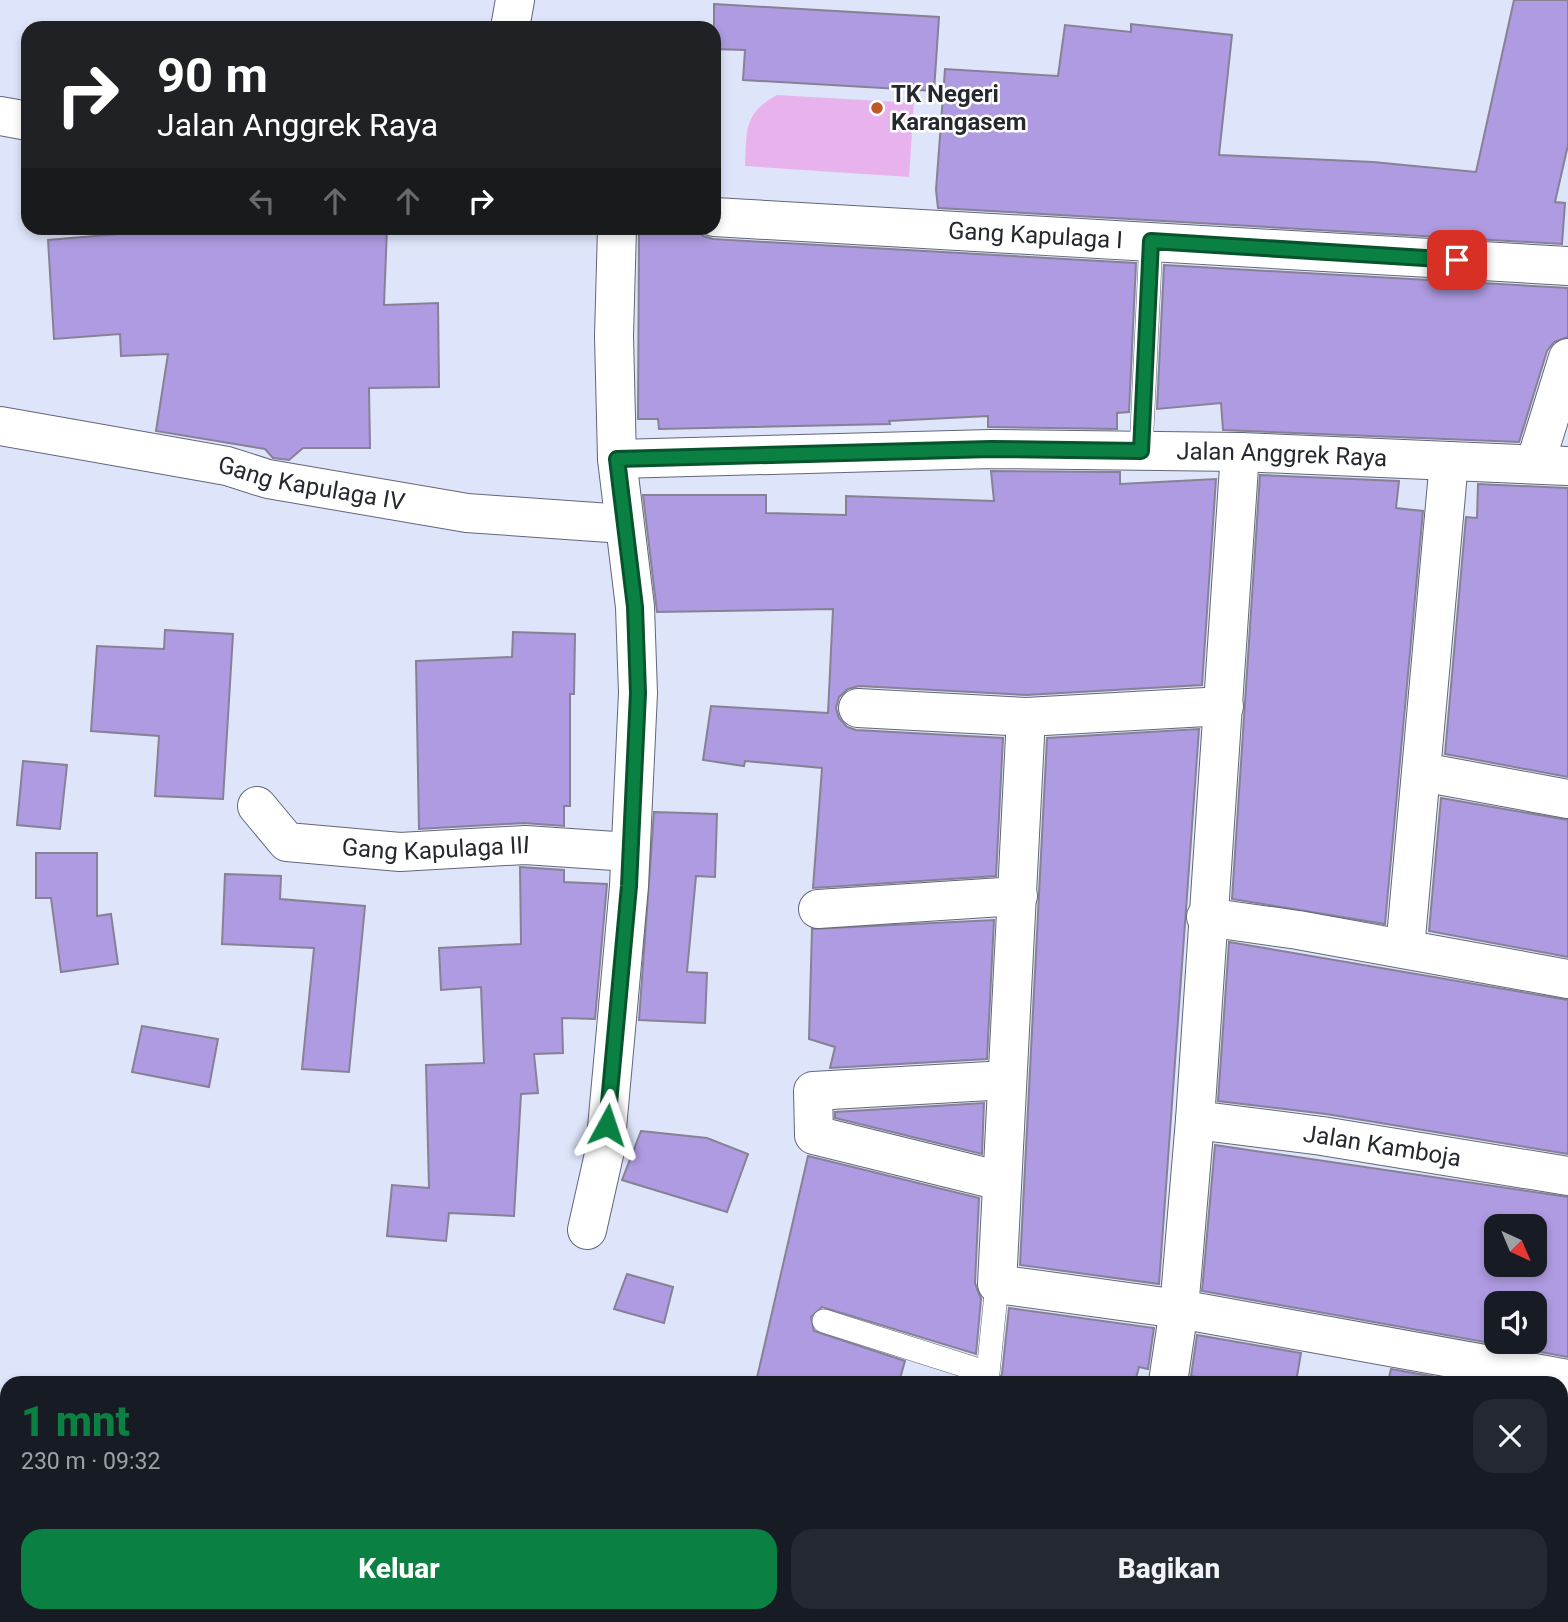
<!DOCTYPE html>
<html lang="id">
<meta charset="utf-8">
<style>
body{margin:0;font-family:Roboto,sans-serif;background:#242831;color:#f1f3f6;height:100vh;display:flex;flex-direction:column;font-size:26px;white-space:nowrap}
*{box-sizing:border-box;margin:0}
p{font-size:23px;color:#9ea1a6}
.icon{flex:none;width:38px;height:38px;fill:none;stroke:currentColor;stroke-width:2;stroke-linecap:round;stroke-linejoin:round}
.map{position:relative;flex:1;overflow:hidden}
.drawer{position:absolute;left:0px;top:1376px;width:1568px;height:247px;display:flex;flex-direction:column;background:#171b24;border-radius:21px 21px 0 0;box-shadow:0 4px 10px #0003}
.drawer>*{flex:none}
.top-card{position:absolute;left:21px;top:21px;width:700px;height:214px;border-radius:21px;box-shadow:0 4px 10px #0003;background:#202124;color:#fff;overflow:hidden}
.needle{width:46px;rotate:136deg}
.tools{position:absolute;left:1484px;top:1214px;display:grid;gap:14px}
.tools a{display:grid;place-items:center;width:63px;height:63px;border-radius:14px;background:#171b24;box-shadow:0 4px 10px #0003;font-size:35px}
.pin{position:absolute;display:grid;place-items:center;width:60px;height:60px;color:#fff;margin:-30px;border-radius:14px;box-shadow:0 4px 10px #0006}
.me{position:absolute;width:77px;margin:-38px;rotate:5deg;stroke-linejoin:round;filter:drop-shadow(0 0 5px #0008)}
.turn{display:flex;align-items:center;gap:24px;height:147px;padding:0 21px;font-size:32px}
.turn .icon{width:91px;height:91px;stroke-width:2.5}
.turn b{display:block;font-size:49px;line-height:60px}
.lanes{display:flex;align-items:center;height:66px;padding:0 21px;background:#0003;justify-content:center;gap:35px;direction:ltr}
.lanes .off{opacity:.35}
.round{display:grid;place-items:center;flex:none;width:74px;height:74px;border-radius:21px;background:#242831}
.overview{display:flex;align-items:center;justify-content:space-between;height:119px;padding:0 21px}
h1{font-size:42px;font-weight:800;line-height:52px;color:#0b8043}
.action{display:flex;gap:14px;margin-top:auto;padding:14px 21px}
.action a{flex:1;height:80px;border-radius:21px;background:#0b8043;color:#fff;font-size:28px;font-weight:800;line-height:80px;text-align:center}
.action a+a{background:#242831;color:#f1f3f6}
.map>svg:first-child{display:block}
.green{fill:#e8b2ed}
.building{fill:#ae9be1;stroke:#868195;stroke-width:2;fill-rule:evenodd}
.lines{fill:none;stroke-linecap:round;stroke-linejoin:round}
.service-casing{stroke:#616779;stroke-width:24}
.minor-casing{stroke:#616779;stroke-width:40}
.service{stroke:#fff;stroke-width:23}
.minor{stroke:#fff;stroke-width:38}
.route-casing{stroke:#07532c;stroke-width:18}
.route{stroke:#0b8043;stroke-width:12}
.poi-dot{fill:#be5926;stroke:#fff;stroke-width:2.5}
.labels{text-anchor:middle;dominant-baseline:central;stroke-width:5;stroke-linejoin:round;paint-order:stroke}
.poi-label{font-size:24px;font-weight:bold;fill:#25282f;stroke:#fff;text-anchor:start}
.street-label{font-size:24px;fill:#25282f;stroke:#fff}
</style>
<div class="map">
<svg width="1568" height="1622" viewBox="0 0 1568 1622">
<rect width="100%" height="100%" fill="#dee5fa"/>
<path class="green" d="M777,95L914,103L909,177L745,166C747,131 743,113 777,95Z"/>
<path class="building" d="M1514,0H1568V145L1555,202L1565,203L1562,244L938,208L936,190L945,69L1058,76L1065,25L1131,32V24L1232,35L1219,155L1373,162L1476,172Z
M714,4L939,17L934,91L743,80L745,50L714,49Z
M168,228H387L384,305L438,303L439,387L369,388L370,448H303L289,460L273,458L265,449L156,431L168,354L121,356L120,334L54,339L48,240L118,234V229Z
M639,228H695L703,236L713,239L1136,263L1129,412L1117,413V429L988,427V416L889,421L890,424L659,429L658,419H638Z
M1164,265L1568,288V337L1554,342L1547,351L1519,442L1223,430L1221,403L1157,409Z
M991,471L1120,472V484L1216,479L1202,685L1026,695L859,686L848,689L839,697L836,708L839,718L847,727L856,730L1003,738L996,876L813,888L822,768L745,761L744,766L703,760L711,706L828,713L833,609L657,612L643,495H766V513L846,515V496L994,501Z
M1260,475L1399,481L1396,508L1423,511L1385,924L1232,899Z
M1478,484L1568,488V777L1445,754L1466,517L1477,518Z
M165,630L233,634L223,799L155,796L159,736L91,731L97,646L164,649Z
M513,632L575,634L574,694H570V806H564V826L524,823L419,829L416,661L512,657Z
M1199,729L1159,1284L1020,1265L1047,738Z
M23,761L67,765L60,829L17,825Z
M1441,798L1568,820V957L1429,931Z
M654,812L717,814L715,877L696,876L687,972L707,973L705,1023L639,1020Z
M36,853H97V916L111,914L118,964L61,972L51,898H36Z
M520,867L564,870V882L607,884L595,1019L562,1018L563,1053L534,1054L538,1093L521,1094L514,1216L449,1213L446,1241L387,1236L392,1185L429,1188L426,1065L484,1063L481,987L441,990L439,948L521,944Z
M225,874L281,876L280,899L365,906L349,1072L302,1069L314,948L222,944Z
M994,920L987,1059L830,1068L835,1047L809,1039L812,929Z
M1229,942L1568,1000V1154L1326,1114L1218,1101Z
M142,1026L218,1039L209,1087L132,1072Z
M984,1103L982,1154L835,1118V1112Z
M641,1131L707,1138L748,1154L727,1212L622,1180Z
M1215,1145L1568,1197V1357L1202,1291ZM1496,1227H1535V1265H1496ZM1496,1304H1535V1342H1496Z
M808,1156L979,1198L975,1283L981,1299L976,1354L822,1307L811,1317L814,1331L905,1361L899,1382H756Z
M627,1274L673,1287L664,1323L614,1309Z
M1009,1308L1154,1328L1148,1369L1139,1367L1135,1382H998L1002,1374Z
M1197,1335L1301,1353L1296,1382H1226L1191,1376Z
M1391,1369L1464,1382H1388Z"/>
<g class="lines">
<defs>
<path id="service" d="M1141,451L1151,241
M824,1321L988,1373L997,1284
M1561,1494L1568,1454"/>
<g id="minor">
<path d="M510,28L515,0"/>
<path d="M0,116L28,121"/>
<path id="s1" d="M714,217L1568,266"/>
<path id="s2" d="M0,426L227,466L268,479L467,513L624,524"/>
<path id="s3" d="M617,459L991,449L1240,452L1568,466"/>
<path d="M1535,464L1568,358"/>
<path d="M858,708L1026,717L1224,706"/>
<path d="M1026,717L997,1284L1179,1309L1568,1379"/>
<path d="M1422,772L1568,799"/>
<path id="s4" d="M257,806L287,842L400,852L525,845L630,852"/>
<path d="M818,909L1018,896"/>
<path d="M1206,917L1298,930L1568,979"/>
<path d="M1405,949L1449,461"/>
<path id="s5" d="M1195,1120L1322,1136L1568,1176"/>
<path d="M1001,1181L814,1135L813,1091L1007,1080"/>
<path d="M587,1230L605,1150L629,886L638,693L635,607L617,459L614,336L617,228"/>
<path d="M1168,1382L1179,1309L1195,1120L1240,452"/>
<path d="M1561,1559L1568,1560"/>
<path d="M1539,1622L1540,1615"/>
</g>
</defs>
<use href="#service" class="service-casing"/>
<use href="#minor" class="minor-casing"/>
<use href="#service" class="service"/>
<use href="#minor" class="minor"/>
</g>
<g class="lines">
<defs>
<path id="route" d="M607,1125L629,886L638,693L635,607L617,459L991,449L1141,451L1151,241L1457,260"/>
</defs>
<use href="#route" class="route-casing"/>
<use href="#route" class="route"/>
</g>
<circle class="poi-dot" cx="877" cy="108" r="7"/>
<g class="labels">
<g class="poi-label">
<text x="891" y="94">TK Negeri<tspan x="891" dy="28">Karangasem</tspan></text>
</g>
<g class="street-label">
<text stroke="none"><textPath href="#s1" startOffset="322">Gang Kapulaga I</textPath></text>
<text stroke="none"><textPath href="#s3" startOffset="665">Jalan Anggrek Raya</textPath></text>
<text stroke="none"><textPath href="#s2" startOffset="317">Gang Kapulaga IV</textPath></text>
<text stroke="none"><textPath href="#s4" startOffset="196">Gang Kapulaga III</textPath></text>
<text stroke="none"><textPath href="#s5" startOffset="189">Jalan Kamboja</textPath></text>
</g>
</g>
</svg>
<div class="tools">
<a><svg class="needle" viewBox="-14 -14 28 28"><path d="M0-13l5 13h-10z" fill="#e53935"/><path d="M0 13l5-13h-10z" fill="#9ea1a6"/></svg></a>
<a><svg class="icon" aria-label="sound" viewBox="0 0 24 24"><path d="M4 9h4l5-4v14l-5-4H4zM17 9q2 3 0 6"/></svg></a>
</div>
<div class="pin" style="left:1457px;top:260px;background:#d93025"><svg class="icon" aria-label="arrive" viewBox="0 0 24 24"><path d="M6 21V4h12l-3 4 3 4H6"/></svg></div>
<svg class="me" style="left:607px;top:1125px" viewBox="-20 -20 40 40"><path d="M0-17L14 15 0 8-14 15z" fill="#0b8043" stroke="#fff" stroke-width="4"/></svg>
<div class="top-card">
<div class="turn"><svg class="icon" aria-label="right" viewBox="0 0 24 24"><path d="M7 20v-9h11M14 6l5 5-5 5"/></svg><div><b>90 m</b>Jalan Anggrek Raya</div></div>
<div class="lanes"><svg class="icon off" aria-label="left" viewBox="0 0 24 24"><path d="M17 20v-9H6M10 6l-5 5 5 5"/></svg><svg class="icon off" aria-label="ahead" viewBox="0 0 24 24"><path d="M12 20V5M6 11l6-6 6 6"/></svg><svg class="icon off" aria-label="ahead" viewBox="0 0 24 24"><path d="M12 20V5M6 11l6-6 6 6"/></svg><svg class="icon" aria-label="right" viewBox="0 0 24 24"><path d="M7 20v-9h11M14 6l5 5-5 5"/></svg></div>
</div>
<section class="drawer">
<div class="overview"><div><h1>1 mnt</h1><p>230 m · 09:32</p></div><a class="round"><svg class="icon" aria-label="close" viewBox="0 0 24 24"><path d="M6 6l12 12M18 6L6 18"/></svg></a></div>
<div class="action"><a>Keluar</a><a>Bagikan</a></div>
</section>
</div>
